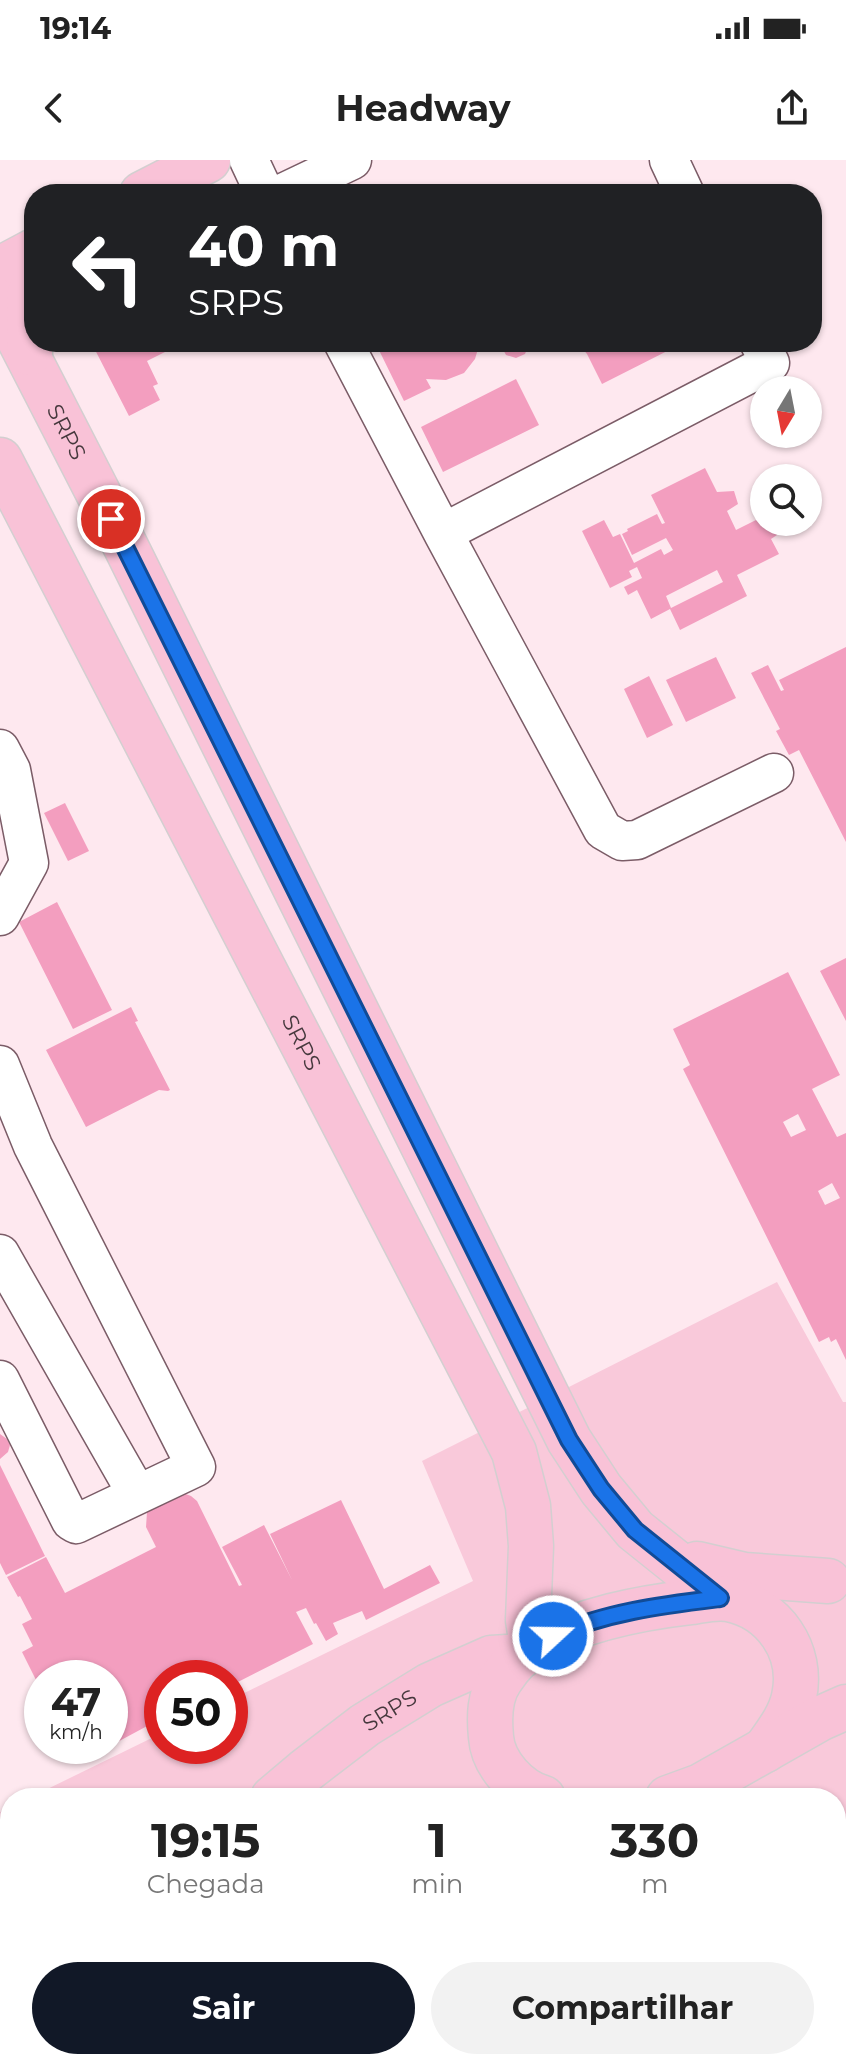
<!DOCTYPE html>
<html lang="pt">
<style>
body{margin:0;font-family:Montserrat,sans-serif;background:#f2f2f2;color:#222;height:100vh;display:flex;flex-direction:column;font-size:30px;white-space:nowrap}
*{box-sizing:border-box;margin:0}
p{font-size:26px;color:#767676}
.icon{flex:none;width:44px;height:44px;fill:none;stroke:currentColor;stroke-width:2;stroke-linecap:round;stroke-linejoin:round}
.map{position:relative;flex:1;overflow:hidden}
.sheet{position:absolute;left:0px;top:1628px;width:846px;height:282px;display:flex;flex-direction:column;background:#fff;border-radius:32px 32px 0 0;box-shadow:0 2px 6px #0004}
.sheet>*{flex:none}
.top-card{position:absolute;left:24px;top:24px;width:798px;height:168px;border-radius:32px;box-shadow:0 2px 6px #0004;background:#202124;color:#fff;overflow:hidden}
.needle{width:52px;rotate:190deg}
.tools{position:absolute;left:750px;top:216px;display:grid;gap:16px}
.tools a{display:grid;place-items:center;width:72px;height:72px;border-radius:50%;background:#fff;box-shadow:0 2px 6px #0004;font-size:40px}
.speed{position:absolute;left:24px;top:1500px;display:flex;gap:16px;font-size:40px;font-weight:700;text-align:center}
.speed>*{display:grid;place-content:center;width:104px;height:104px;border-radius:50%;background:#fff;box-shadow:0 2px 6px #0004;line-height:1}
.speed small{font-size:20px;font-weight:400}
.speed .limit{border:12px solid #d22;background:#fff;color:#111}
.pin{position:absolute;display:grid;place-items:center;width:68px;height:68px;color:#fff;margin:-34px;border:4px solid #fff;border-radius:50%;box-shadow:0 2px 8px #0007}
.me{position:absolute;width:88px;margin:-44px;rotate:69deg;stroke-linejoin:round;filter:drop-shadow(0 0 6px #0008)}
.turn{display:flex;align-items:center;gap:28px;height:168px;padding:0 32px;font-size:36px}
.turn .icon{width:104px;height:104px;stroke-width:2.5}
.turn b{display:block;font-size:56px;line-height:68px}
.eta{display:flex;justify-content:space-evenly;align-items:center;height:136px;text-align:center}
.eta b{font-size:48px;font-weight:700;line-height:56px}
.button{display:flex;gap:16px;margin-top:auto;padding:16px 32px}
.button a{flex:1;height:92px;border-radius:48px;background:#111827;color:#fff;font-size:32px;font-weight:700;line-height:92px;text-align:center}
.button a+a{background:#f2f2f2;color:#222}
.status{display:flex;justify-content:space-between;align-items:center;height:56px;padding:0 40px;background:#fff;direction:ltr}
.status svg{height:22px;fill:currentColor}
header{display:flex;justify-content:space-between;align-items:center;height:104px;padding:0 32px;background:#fff;font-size:36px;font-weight:700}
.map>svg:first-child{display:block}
.green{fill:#f9c9da}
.building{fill:#f39ebf;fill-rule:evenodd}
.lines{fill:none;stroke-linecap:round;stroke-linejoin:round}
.minor-casing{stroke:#7b5c67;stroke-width:41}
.major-casing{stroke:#d3cfd0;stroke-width:47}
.minor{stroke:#fff;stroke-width:38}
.major{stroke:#f9c2d7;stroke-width:44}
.route-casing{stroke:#114b97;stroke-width:20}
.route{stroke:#1a73e8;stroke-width:14}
.labels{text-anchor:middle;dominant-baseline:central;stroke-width:6;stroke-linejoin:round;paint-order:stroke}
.street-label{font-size:22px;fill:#46383d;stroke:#fff}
</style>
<div class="status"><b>19:14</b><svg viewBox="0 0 49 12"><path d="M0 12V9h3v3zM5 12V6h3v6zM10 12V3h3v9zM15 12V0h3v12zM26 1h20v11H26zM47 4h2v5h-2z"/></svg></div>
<header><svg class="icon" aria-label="back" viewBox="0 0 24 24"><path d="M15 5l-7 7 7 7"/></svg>Headway<svg class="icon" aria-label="share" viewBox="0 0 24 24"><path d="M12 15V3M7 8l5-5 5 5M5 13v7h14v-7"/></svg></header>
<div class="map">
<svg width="846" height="1909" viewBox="0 0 846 1909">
<rect width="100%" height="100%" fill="#fee8ef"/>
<path class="green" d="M777,1122L843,1242H846V1909H0V1652L10,1647V1900H836V1638H29L162,1573V1586H230V1540L473,1421L422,1301Z"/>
<path class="building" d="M91,182H185L147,201L158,224L153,226L160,240L129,256Z
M375,182H480L475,199L464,213L446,220L426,219L431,228L404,241Z
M499,182H530L525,194L516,198L506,195Z
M577,182H685L602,224L587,194Z
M516,219L539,265L443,312L421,267Z
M705,308L717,332L734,331L738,344L727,351L736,370L764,356V362H771L777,375L771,379L779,394L737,415L747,436L680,470L670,449L651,459L637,430L628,435L624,427L642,418L637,407L629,411L632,417L610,428L582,371L604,360L613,377L620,374L634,403L661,389L664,395L673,390L666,378L632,395L622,374L628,371L627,369L657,354L662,364L665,363L651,335ZM717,410L723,422L671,448L666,436Z
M846,487V682L799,590L789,595L776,571L780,569L751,513L768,505L781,531L784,530L779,520Z
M716,497L736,538L686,562L666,520Z
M649,516L673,565L647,578L624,529Z
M65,643L89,691L68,701L44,653Z
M57,742L112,850L73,869L19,762Z
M846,798V861L820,811Z
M788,812L840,915L812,929L837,977L846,973V1200L836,1179L831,1182L829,1177L819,1182L683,909L690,905L673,869ZM798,954L806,970L791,977L783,962ZM832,1023L840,1038L825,1045L818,1031Z
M131,847L138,861L135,862L170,930L168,931L159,930L86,967L46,890Z
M0,1274L7,1279L10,1285L8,1292L0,1299Z
M0,1305L45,1396L6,1415L0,1403Z
M183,1333L191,1336L197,1341L239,1426L242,1425L222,1387L264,1365L292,1420L270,1374L341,1340L384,1429L430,1405L440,1423L366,1460L362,1451L333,1463L338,1474L326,1481L316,1463L314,1464L306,1448L296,1452L313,1484L232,1525L230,1523V1518H162V1558L110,1586V1518H42V1532L22,1492L33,1486L22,1464L32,1459L20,1436L18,1437L7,1417L46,1397L65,1433L156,1387L146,1367L147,1352L152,1346Z
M69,1586H109L77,1602Z"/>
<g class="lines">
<defs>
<path id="minor" d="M249,0L265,34
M669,0L685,34
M281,34L352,0
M343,182L443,373L770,203L759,182
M443,373L603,670L622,681L637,680L774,613
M0,589L11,610L29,703L0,756
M0,905L33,986L196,1307L76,1364L71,1361L0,1220
M0,1094L137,1334
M836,1848L846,1866
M491,1900L503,1909
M397,1909L401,1900"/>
<g id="major">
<path d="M142,34L208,0"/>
<path d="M0,109L34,91"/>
<path id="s1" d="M0,142L125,385L569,1280L601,1329L635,1370L720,1438"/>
<path d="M30,193L29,136L34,123"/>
<path id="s2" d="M0,300L514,1292L528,1346L531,1386L528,1460L532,1486"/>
<path d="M697,1404L744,1415L828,1421"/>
<path id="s3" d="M273,1638L305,1611L365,1565L430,1525L491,1498L521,1496"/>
<path d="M543,1638C518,1631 493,1604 491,1577C489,1557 489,1536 501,1519C509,1507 522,1492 535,1485C583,1459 638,1448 692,1442C704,1440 716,1437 728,1439C774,1448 804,1491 794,1537C790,1557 776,1574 765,1590"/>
<path d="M668,1638L701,1626L819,1559L846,1547"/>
<path d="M88,1909L92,1900"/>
</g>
</defs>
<use href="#minor" class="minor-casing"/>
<use href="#major" class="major-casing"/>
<use href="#minor" class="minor"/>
<use href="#major" class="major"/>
</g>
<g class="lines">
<defs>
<path id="route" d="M111,359L569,1280L601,1329L635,1370L720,1438C664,1445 605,1452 553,1476"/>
</defs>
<use href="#route" class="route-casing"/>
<use href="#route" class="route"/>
</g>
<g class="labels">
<g class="street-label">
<text stroke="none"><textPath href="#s1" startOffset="146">SRPS</textPath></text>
<text stroke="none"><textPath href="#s2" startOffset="656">SRPS</textPath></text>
<text stroke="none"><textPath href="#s3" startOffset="146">SRPS</textPath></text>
</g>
</g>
</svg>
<div class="tools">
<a><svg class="needle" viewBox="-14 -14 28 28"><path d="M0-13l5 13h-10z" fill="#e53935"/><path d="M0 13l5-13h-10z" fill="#767676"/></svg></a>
<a><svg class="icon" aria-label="search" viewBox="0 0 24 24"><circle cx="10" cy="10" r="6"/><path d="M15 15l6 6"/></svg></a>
</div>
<div class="speed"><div>47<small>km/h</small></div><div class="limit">50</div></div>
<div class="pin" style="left:111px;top:359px;background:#d93025"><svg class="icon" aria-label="arrive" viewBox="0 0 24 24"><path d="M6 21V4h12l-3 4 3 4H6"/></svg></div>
<svg class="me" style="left:553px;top:1476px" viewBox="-20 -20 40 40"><circle r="17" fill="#1a73e8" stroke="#fff" stroke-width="3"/><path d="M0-11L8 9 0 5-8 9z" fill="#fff"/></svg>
<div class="top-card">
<div class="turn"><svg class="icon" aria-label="left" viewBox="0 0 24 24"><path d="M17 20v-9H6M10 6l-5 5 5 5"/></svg><div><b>40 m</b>SRPS</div></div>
</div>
<section class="sheet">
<div class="eta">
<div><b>19:15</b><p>Chegada</p></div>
<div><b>1</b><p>min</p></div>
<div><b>330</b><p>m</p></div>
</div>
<div class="button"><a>Sair</a><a>Compartilhar</a></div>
</section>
</div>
